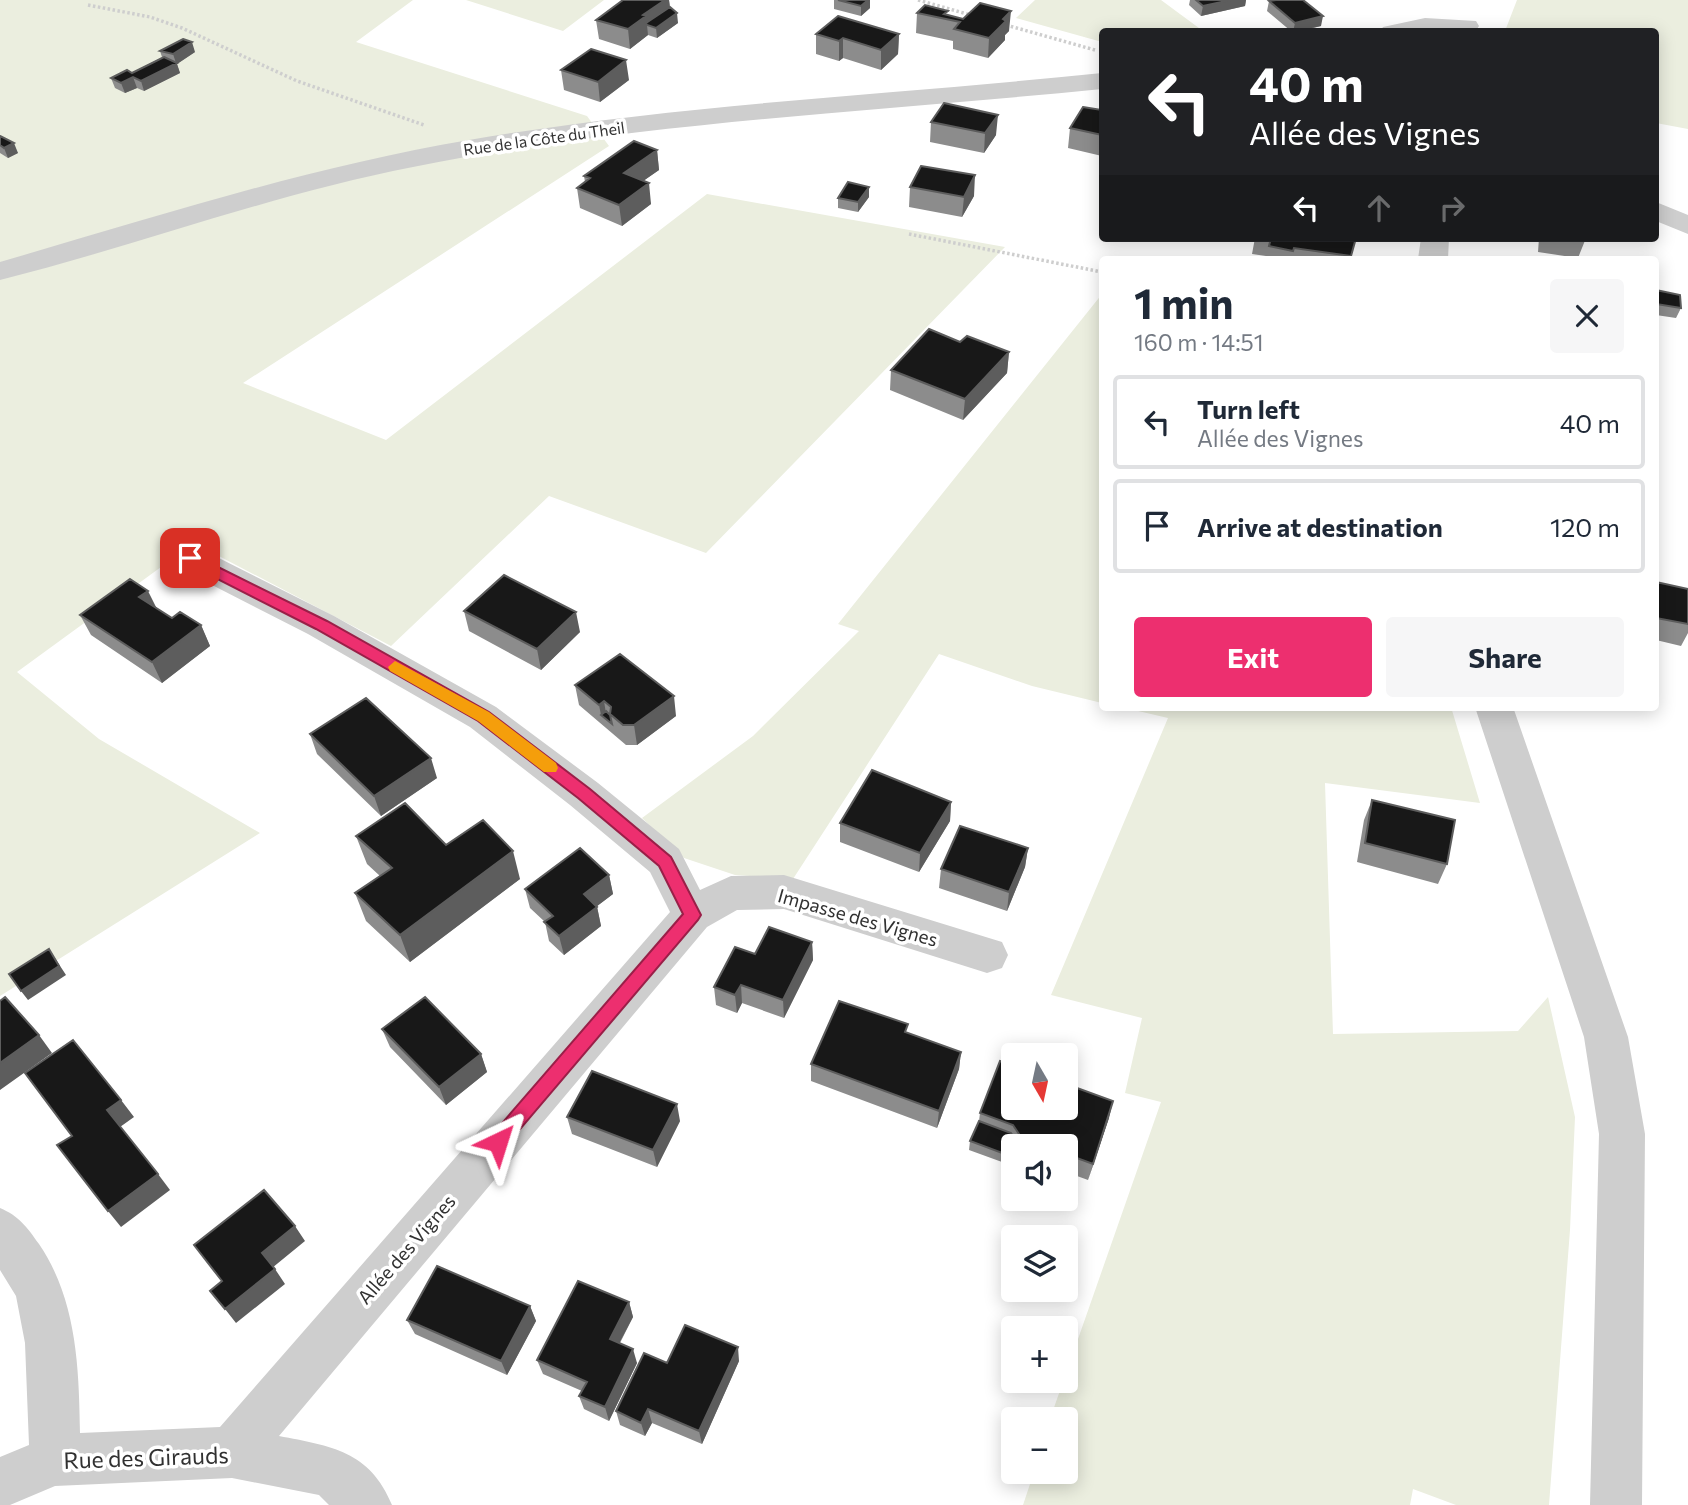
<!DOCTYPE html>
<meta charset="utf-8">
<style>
body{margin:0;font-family:Commissioner,sans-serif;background:#f6f6f7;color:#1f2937;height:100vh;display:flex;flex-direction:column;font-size:26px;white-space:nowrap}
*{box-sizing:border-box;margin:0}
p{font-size:23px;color:#747a83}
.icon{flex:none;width:38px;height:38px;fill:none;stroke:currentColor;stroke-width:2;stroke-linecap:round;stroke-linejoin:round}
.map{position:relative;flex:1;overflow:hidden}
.side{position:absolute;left:1099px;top:256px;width:560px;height:455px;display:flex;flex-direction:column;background:#fff;border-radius:7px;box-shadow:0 4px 18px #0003}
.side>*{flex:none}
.guide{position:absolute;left:1099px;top:28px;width:560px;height:214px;border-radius:7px;box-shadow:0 4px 18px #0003;background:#202124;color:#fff;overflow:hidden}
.needle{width:46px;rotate:171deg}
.tools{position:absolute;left:1001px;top:1043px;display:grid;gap:14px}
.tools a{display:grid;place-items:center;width:77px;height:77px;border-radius:7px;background:#fff;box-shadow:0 4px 18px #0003;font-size:35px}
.pin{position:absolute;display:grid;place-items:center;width:60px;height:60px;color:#fff;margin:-30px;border-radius:14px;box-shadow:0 4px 10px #0006}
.me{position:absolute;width:77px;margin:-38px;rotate:41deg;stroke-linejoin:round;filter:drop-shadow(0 0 5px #0008)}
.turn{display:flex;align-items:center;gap:24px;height:147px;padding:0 35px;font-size:32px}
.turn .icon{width:91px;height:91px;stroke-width:2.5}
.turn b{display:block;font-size:49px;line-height:60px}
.lanes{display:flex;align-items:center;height:66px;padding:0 35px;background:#0003;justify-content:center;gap:35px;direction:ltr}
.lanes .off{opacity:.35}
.round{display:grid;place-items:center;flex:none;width:74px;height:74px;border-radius:7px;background:#f6f6f7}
.headline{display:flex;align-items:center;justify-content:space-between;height:119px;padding:0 35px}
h1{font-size:42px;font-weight:700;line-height:52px}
.primary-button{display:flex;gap:14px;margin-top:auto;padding:14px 35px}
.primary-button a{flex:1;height:80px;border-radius:7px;background:#ed2f6f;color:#fff;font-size:28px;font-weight:700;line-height:80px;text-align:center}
.primary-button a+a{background:#f6f6f7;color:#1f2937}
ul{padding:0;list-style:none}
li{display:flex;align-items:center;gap:21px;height:94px;margin:0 14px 10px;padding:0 21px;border:4px solid #e0e1e3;border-radius:7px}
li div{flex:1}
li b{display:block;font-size:26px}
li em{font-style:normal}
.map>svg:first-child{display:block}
.green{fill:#ebeedf}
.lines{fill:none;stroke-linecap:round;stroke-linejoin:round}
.path{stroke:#cecece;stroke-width:3.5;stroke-dasharray:2.5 2.5;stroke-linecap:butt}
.minor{fill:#cecece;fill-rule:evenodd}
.wall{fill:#8c8c8c}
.shaded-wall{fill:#5d5d5d}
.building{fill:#181818;stroke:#5d5d5d;stroke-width:2}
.route{fill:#ed2f6f;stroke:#9a1f48;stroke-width:2}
.slow{fill:#f59e0b}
.labels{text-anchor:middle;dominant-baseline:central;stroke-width:7;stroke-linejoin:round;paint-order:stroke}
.far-street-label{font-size:16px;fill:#313131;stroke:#fff}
.street-label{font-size:19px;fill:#313131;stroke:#fff}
.near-street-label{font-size:23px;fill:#313131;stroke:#fff}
</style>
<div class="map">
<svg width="1688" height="1505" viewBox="0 0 1688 1505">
<rect width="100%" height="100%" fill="#fff"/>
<path class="green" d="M0,0H413L356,42L587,116L609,146L243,383L386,440L707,194L1005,247L706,553L549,496L391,646L194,543L17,672L99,739L260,833L0,996Z
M466,0H604L563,31Z
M1035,0H1161L1203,31L1102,32V42L1016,18Z
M1517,0H1688V129L1656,123V32L1505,31Z
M1102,294V703L1032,686L939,654L793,879L735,875L684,858L642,818L753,736L859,631L838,624Z
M1121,707H1451L1480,803L1325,783L1333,1034L1518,1031L1548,997L1575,1117L1570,1230L1549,1505H1456L1413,1489L1410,1505H1023L1034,1472H1066V1419H1050L1161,1102L1125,1093L1142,1018L1051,995L1168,718Z"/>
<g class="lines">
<path class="path" d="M918,0L974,16
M88,5L150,17L182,28L297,81L424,125
M1006,25L1095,50
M909,234L1102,272"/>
<path class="minor" d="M1425,18L1476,21L1479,26L1475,32H1380L1383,27Z
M1102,73V89C872,112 640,122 413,167C273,194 139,245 0,280V262C155,217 309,167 469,140C678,104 891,95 1102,73Z
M1656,202L1688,215V234L1656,221Z
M1421,238H1449L1448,259H1418Z
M189,546L201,549L334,616L496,707L598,783L679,849L700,890L731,876L784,875L1002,942L1008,955L1002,968L987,973L784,909L737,910L707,927L279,1436C331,1446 370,1451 392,1505H329L319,1495L232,1478L55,1486L10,1505H0V1457L29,1445L25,1343L16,1296L0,1270V1208C19,1216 27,1227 39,1244C77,1300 79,1368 80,1433L220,1427L670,912L650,872L570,805L470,727L308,634L177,567L172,558L177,549Z
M1475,707H1513L1628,1037L1645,1134L1642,1505H1590L1599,1134L1584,1037Z"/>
</g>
<path class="wall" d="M623,0H669L670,7L678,23L657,38L648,35L630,49L599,39L596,20Z
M834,0H870V8L861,16L834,9Z
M1190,0H1246L1245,6L1201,16L1189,5Z
M1269,1L1321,26L1298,32H1292L1267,11Z
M917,13L948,15L1009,31L1005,35V40L988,58L953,49V41L916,33Z
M816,34H899L898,54L881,70L843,58L839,61L816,54Z
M160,51L195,52L177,64L180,73L144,91L137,88L125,93L115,88L111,78L132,73L162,57Z
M561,70L629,80L600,102L564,90Z
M1102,110V156L1068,148L1070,128Z
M931,122L996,135L984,153L930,142Z
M0,136L18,153L8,158L0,153Z
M657,150L659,170L643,181L651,204L622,226L580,208L577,188L585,182L584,176Z
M869,187V197L858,212L838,208V198Z
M910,187L974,196L962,217L909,207Z
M1255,238H1356L1350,259H1266V256L1252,254Z
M1539,238H1586L1578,258L1538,252Z
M1656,290L1681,308L1676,318L1656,315Z
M960,342L1009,352L1007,373L963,420L890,390L891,370Z
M1656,564V582L1688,589V633L1681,646L1656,640Z
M157,609L172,618L201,625L210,646L162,683L91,635L80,615Z
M464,611L580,632L541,670L469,631Z
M575,685L676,716L637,745H626L579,705Z
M310,734L437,778L381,816L317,754Z
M1372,800L1447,864L1438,884L1357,862L1364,820Z
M951,802L950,821L919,872L840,842V823Z
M356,836L446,845L520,879L410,962L366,921L355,893L380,876L367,864Z
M1028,848L1025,867L1007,911L939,888L941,869Z
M609,875L613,894L597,906L601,926L564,955L549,941L545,922L530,908L525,889Z
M812,942L813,960L784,1018L742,1003L737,1013L716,1005L714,987L755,954Z
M382,1029L481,1054L487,1072L446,1105L390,1047Z
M908,1033L961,1052L959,1069L937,1128L811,1081V1064Z
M980,1113L1109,1118L1088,1180L1066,1172V1146H1013V1166L969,1150L970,1141L979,1121Z
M567,1117L680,1121L657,1167L572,1134Z
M629,1302L633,1317L620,1343L637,1363L609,1421L584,1409L579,1396L582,1391L543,1374L537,1360Z
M530,1306L536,1321L507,1375L415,1334L407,1320Z
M739,1361L702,1444L652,1423L645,1436L620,1425L616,1411L667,1363Z"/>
<path class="shaded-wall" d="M665,0H669L671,17L647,25L648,35L630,49L628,29L643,15Z
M868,0H870V8L861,16V6Z
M1231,0H1246L1245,6L1201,16L1203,6Z
M1011,11L1009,31L1005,35V40L988,58L989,38L1003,19Z
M677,13L678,23L657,38L656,28Z
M1323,16L1321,26L1293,32L1295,23Z
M899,34L898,54L881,70V50Z
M843,38V58L839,61V41Z
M192,42L195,52L177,64L180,73L144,91L141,81L176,63L173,54Z
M626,60L629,80L600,102L598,82Z
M133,77L137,88L125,93L121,83Z
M998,115L996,135L984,153L985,133Z
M14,143L18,153L8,158L4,148Z
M657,150L659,170L626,193L624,173Z
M975,175L974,196L962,217L964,197Z
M649,183L651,204L622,226L619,205Z
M869,187V197L858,212V202Z
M1009,352L1007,373L963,420L965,399Z
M148,591L158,611L139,597Z
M576,612L580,632L541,670L537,649Z
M201,625L210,646L162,683L152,662Z
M674,696L676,716L637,745L634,725Z
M604,701L607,720L601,715L599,705Z
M431,758L437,778L381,816L374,796Z
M951,802L950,821L919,872L920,853Z
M1028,848L1025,867L1007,911L1009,892Z
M513,851L520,879L410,962L400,935Z
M609,875L613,894L588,913L584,894Z
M597,907L601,926L564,955L559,936Z
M812,942L813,960L784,1018L783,1000Z
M49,949L66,975L28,1000L21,991Z
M741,985L742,1003L737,1013L735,995Z
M39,1035L52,1053L0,1090V1063Z
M961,1052L959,1069L937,1128L939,1111Z
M481,1054L487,1072L446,1105L439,1087Z
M121,1100L134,1117L120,1127L107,1110Z
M1113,1101L1109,1118L1088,1180L1093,1164Z
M677,1104L680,1121L657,1167L653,1150Z
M158,1174L170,1190L121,1227L108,1211Z
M295,1226L305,1241L272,1268L262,1253Z
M275,1269L285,1284L236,1323L225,1309Z
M629,1302L633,1317L614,1353L610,1339Z
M530,1306L536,1321L507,1375L501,1361Z
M738,1347L739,1361L702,1444L699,1431Z
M633,1349L637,1363L609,1421L605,1407Z
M648,1409L652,1423L645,1436L641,1423Z"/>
<path class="building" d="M623,0H665L643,15L646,16L628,29L596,20Z
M838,0H868L861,6Z
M1196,0H1231L1203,6Z
M1276,0H1303L1323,16L1295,23L1269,1Z
M980,3L1011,11L1003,19L1006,21L989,38L954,29L960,22L917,13L925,5L948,11L944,14L963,19Z
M670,7L677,13L656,28L647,25L646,23Z
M838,16L899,34L881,50L843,38L839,41L816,34Z
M183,39L192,42L173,54L160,51Z
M591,49L626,60L598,82L561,70Z
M164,57L177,63L141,81L133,77L121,83L111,78L127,70L132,73Z
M944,103L998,115L985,133L931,122Z
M1083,107L1102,110V135L1070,128Z
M0,136L14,143L4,148L0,145Z
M634,141L657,150L624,173L649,183L619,205L577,188L590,178L584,176Z
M1656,144H1657V167L1656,166Z
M921,166L975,175L964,197L910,187Z
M848,182L869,187L858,202L838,198Z
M1271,238H1356L1351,256L1294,248L1293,251L1269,246Z
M1656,290L1680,295L1681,308L1656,304Z
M929,329L960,342L967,336L1009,352L965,399L891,370Z
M1656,564V582L1688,589V624L1656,618Z
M504,575L576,612L537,649L464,611Z
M130,579L148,591L139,597L172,618L180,612L201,625L152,662L80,615Z
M620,654L674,696L634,725H623L610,714L611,707L604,701L599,705L575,685Z
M366,698L431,758L374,796L310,734Z
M606,711L610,715L612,724L601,715Z
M872,770L951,802L920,853L840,823Z
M1372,800L1455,820L1447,864L1365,843Z
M405,803L446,845L483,820L513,851L400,935L355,893L392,868L356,836Z
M960,826L1028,848L1009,892L941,869Z
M580,848L609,875L584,894L597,907L559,936L544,922L553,916L525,889Z
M769,927L812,942L783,1000L741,985L735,995L714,987L735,947L755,954Z
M49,949L59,966L21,991L9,974Z
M5,997L39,1035L0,1063V1001Z
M425,997L481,1054L439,1087L382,1029Z
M839,1001L908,1024L905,1032L961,1052L939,1111L811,1064Z
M73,1040L121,1100L107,1110L158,1174L108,1211L57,1145L72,1136L25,1073Z
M1000,1061L1013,1065V1108H1066V1084L1113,1101L1093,1164L1066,1154V1146H1046L1021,1137L1013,1125L980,1113Z
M592,1071L677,1104L653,1150L567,1117Z
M979,1121L1011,1133L1019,1145L1013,1146V1157L970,1141Z
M264,1190L295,1226L262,1253L275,1269L225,1309L210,1291L222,1281L194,1245Z
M437,1266L530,1306L501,1361L407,1320Z
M578,1281L629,1302L610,1339L633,1349L605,1407L579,1396L587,1382L537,1360Z
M685,1325L738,1347L699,1431L648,1409L641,1423L616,1411L644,1353L667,1363Z"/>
<path class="route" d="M190,553L327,621L489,712L590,789L671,857L701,915L698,920L504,1148L498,1151L491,1148L488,1142L491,1136L683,914L659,866L578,798L478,721L316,629L184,562L182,558L184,555Z"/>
<path class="slow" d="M395,661L489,712L556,763L558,768L556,772H544L478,721L390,671L388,667Z"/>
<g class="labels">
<g class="far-street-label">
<text transform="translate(544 138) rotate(-8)">Rue de la Côte du Theil</text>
</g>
<g class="street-label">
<text transform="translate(858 917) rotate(16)">Impasse des Vignes</text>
<text transform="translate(406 1249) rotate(-49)">Allée des Vignes</text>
</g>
<g class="near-street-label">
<text transform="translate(146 1457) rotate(-2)">Rue des Girauds</text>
</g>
</g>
</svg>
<div class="tools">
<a><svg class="needle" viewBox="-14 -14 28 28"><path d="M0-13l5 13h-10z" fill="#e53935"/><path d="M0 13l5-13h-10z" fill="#747a83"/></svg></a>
<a><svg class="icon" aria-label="sound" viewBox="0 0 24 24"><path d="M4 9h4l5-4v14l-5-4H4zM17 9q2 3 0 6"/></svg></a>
<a><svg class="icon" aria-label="layers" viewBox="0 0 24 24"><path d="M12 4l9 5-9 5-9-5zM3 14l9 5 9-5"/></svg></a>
<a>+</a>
<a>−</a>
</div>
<div class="pin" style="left:190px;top:558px;background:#d93025"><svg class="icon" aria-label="arrive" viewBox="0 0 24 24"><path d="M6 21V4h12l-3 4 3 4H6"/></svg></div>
<svg class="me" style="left:498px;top:1142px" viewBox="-20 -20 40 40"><path d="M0-17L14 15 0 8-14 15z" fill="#ed2f6f" stroke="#fff" stroke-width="4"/></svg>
<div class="guide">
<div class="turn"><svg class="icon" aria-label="left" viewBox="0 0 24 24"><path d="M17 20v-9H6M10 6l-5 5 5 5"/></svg><div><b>40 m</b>Allée des Vignes</div></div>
<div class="lanes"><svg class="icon" aria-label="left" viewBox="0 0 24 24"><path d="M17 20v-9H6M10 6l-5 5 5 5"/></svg><svg class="icon off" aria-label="ahead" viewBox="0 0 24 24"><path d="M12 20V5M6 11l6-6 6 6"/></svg><svg class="icon off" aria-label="right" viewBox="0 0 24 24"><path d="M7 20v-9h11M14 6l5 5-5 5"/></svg></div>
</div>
<section class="side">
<div class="headline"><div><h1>1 min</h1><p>160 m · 14:51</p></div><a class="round"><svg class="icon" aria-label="close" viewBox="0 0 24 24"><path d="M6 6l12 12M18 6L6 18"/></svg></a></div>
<ul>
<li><svg class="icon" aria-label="left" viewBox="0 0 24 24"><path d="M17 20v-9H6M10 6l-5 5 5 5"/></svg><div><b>Turn left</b><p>Allée des Vignes</p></div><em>40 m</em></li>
<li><svg class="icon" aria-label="arrive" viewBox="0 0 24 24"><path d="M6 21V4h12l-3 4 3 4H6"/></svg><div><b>Arrive at destination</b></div><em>120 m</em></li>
</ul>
<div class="primary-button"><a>Exit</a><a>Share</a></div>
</section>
</div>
